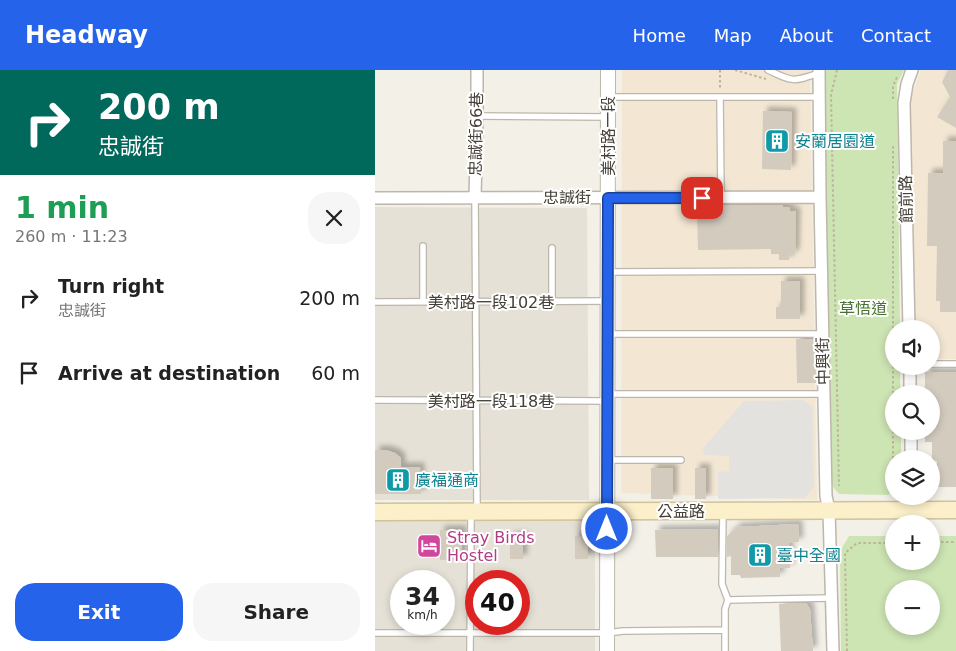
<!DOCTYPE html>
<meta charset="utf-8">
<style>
body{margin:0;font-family:"DejaVu Sans","Noto Sans TC",sans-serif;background:#f6f6f6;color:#222;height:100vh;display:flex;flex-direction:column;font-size:19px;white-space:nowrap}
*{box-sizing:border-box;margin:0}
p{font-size:16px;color:#767676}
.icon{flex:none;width:28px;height:28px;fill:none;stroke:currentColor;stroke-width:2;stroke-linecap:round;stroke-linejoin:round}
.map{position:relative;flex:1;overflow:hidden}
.panel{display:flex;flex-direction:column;background:#fff;width:375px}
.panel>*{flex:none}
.banner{background:#00695c;color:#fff;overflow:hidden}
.controls{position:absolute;left:510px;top:250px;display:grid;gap:10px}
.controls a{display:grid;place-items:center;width:55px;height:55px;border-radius:50%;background:#fff;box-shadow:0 2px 8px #0003;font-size:25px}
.speed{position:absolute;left:15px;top:500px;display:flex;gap:10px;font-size:25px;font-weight:700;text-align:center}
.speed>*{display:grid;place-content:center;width:65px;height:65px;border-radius:50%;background:#fff;box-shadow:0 2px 8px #0003;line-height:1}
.speed small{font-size:12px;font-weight:400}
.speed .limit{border:8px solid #d22;background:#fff;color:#111}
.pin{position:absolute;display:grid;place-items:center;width:42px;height:42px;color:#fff;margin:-21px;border-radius:10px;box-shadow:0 2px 8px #0006}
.me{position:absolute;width:55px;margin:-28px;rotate:0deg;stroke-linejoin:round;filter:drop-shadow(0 0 4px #0008)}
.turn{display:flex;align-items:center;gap:18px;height:105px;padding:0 15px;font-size:22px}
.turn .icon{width:65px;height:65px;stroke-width:2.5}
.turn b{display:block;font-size:35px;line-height:42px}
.round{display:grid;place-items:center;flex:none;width:52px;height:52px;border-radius:20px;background:#f6f6f6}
.summary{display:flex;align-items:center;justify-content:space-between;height:85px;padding:0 15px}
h1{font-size:30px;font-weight:600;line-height:38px;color:#1e9e55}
.primary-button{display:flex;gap:10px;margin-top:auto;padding:10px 15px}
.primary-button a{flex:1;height:58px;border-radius:20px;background:#2563eb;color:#fff;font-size:20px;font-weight:600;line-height:58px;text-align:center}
.primary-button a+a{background:#f6f6f6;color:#222}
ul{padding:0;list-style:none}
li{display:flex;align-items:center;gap:15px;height:75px;padding:0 15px}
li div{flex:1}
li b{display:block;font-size:19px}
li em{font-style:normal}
header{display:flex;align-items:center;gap:30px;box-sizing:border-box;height:70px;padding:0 25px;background:#2563eb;color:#fff}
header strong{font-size:24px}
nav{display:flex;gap:28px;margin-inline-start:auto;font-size:18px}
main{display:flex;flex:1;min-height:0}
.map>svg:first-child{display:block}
.residential{fill:#e6e1d6;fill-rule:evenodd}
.commercial{fill:#f3e7d4}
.green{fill:#cde4b3;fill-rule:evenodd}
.parking{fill:#e4e2df}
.building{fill:#d3cbbe;filter:url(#shadow)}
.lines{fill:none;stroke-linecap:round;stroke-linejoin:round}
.service-casing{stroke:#bdb7ab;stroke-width:8}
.minor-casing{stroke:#bdb7ab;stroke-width:14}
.tertiary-casing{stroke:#bdb7ab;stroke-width:16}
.secondary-casing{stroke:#cfc39a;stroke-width:19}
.path{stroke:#beb39d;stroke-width:2;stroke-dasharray:2.5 2.5;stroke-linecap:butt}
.service{stroke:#fff;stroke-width:5.5}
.minor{stroke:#fff;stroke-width:11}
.tertiary{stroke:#fff;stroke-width:14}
.secondary{stroke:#fbf0ca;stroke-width:16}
.route-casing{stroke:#184099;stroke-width:12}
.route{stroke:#2563eb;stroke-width:9}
.labels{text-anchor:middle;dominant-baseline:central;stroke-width:4;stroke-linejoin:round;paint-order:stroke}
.street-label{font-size:16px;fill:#454037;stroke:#fff}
.culture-label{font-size:16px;fill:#0d838f;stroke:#fff;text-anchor:start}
.park-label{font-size:16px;fill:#47732e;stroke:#fff}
.hotel-label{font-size:16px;fill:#b23c85;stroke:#fff;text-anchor:start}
</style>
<header>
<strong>Headway</strong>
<nav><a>Home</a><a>Map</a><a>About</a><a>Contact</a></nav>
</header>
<main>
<section class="panel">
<div class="banner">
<div class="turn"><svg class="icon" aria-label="right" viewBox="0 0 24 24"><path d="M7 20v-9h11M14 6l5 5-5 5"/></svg><div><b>200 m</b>忠誠街</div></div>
</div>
<div class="summary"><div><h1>1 min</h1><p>260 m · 11:23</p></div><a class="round"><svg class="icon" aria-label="close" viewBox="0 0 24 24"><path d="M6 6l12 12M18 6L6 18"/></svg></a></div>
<ul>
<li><svg class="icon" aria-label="right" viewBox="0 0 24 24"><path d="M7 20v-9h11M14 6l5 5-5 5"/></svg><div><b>Turn right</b><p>忠誠街</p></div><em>200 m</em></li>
<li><svg class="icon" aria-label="arrive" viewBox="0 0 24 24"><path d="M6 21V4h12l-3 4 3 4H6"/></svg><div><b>Arrive at destination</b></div><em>60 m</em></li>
</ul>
<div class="primary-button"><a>Exit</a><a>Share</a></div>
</section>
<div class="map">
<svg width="581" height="581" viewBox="0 0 581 581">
<defs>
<filter id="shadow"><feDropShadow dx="4.5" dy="-4.5" stdDeviation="2.5" flood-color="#0004"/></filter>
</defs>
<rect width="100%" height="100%" fill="#f3f0e8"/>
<path class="residential" d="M0,137L212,138L214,430H0Z
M0,447L220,449V581H0ZM26,511H69V554H26ZM101,511H144V554H101Z"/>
<path class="commercial" d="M247,0H435L442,430L246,423Z
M546,0H581V289H556V259H538L533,35Z"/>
<path class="green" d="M451,0H529L522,14L525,259H519V296H525V324H519V361H526V389H519V420L513,425L464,424L454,412L449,12Z
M474,466H519V491H556V466H581V581H466L465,481ZM519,519H556V556H519Z"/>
<path class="parking" d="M428,330L438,337L439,417L430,428L343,429V402L354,401V386L329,385L328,378L369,331Z"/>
<path class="building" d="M573,0H581V58L562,47L575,27L567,12Z
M388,41L417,42L416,100L387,99Z
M568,71H581V242H565V231H561L562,176H552L553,103H568Z
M408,135V137H415V141H421L420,185L415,184L414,190H404V184H396V179L323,180L322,136Z
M406,211H425V249H401V237H406Z
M421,269H440L441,313H422Z
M550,302H581V417H562V391L557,390V372H550V361H556V324H550Z
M0,380H11L20,383L26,388V397H45L46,424H0Z
M276,398H298V429H276Z
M320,398H331V429H320Z
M423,454L424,472L414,473L415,498H405V507L366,508L365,505H356V486L352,487V466L362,457Z
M343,459V487H281L280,460Z
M65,460H87V490H65Z
M135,466H148V489H135Z
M200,466H213V489H200Z
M431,533L435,539L438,581H406L404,534Z"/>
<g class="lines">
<defs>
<path id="service" d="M393,0C418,12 418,12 444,3
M233,27H443
M345,27L346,127
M102,46L233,47
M100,127L102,439
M177,178V232
M233,202L446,201
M0,232L233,231
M48,232V176
M233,264H447
M556,294H581
M232,324H448
M0,330L233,331
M232,390H306
M348,443L347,514L353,530L350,539V581
M353,530L457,528
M0,563H232L248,561L350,560
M95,581L96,444"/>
<path id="minor" d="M444,0L445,127L451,426L454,440L458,581
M100,127L102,46V0
M0,128L445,127
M534,259L529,33L532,14L537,0
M535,296V324
M536,361V389
M537,426V440"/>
<path id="tertiary" d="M232,581L233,0"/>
<path id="secondary" d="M0,442L581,440"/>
</defs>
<use href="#service" class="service-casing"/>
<use href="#minor" class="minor-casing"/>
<use href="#tertiary" class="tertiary-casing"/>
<use href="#secondary" class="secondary-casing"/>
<path class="path" d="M345,0V18
M360,0L391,9
M462,0L456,25L464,416
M518,29V16L522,7
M518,76V416
M556,472H581
M472,581L470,483L482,473H519"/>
<use href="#service" class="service"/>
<use href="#minor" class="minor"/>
<use href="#tertiary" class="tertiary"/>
<use href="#secondary" class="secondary"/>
</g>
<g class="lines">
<defs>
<path id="route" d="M232,459L233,128H327"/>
</defs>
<use href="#route" class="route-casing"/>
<use href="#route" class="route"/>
</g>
<defs>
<symbol id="building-square" viewBox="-11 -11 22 22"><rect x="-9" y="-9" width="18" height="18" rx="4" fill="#0f9aa8" stroke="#fff"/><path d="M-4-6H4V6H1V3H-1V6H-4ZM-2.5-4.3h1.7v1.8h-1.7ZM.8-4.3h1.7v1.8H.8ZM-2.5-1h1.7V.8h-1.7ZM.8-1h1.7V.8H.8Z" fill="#fff"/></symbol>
<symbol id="hotel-square" viewBox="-11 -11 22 22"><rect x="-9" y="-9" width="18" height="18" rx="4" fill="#d1479c" stroke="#fff"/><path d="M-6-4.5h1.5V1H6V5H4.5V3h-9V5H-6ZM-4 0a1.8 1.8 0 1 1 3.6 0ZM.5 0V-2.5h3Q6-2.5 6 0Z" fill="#fff"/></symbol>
</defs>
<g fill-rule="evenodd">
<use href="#building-square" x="388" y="57" width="28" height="28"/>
<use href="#building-square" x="9" y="396" width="28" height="28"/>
<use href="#hotel-square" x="40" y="462" width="28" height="28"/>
<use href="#building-square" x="371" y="471" width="28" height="28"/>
</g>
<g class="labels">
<g class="street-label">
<text transform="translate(101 64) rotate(-89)">忠誠街66巷</text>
<text transform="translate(233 66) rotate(-90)">美村路一段</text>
<text x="192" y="127">忠誠街</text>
<text transform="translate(531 129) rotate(-91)">館前路</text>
<text x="116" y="232">美村路一段102巷</text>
<text transform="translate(448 291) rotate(-91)">中興街</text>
<text x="116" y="331">美村路一段118巷</text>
<text x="306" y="441">公益路</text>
</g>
<g class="culture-label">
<text x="420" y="71">安蘭居園道</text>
<text x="40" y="410">廣福通商</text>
<text x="402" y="485">臺中全國</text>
</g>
<g class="park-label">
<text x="488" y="238">草悟道</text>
</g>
<g class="hotel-label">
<text x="72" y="467">Stray Birds<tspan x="72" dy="18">Hostel</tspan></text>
</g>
</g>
</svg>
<div class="controls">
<a><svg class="icon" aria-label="sound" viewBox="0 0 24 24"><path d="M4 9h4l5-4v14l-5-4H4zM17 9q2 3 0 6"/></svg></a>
<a><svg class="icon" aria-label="search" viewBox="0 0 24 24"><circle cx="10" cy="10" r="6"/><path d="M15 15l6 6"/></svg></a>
<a><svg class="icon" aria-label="layers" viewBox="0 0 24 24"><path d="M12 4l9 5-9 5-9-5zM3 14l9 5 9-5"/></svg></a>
<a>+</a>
<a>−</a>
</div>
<div class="speed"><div>34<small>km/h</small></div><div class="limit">40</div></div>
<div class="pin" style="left:327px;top:128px;background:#d93025"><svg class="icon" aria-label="arrive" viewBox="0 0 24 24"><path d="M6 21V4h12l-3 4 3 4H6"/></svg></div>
<svg class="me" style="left:232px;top:459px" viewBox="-20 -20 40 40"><circle r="17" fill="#2563eb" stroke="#fff" stroke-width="3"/><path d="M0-11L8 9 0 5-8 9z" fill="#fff"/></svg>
</div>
</main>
